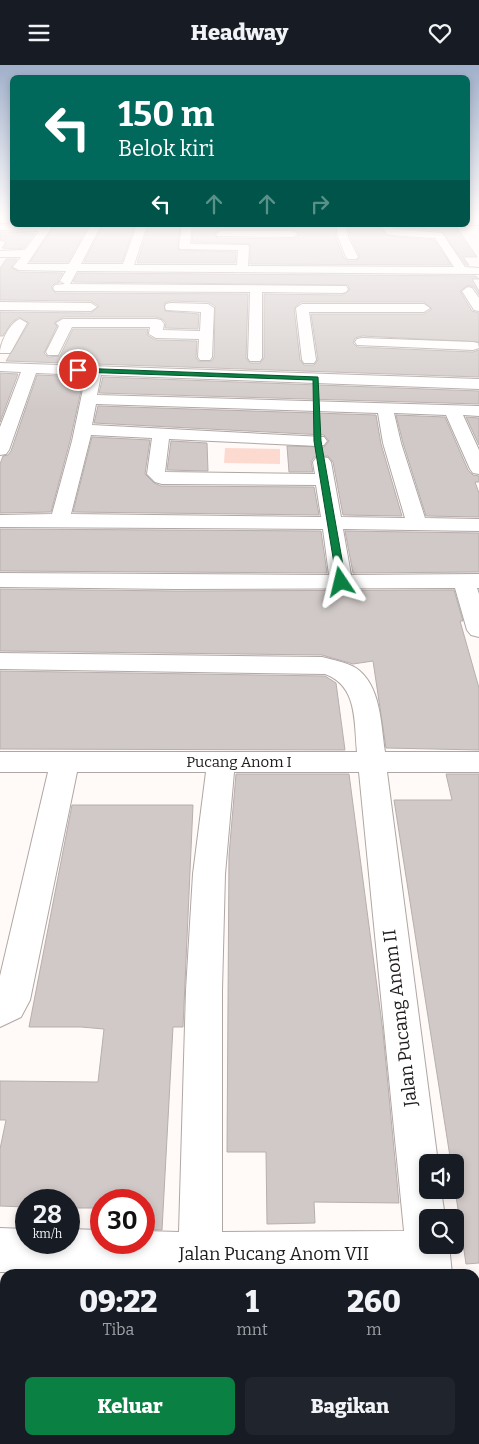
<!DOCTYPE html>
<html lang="id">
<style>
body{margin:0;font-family:Bitter,serif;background:#20242c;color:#f1f3f6;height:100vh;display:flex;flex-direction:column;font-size:19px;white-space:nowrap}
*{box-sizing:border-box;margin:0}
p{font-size:16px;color:#9ea1a6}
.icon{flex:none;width:28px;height:28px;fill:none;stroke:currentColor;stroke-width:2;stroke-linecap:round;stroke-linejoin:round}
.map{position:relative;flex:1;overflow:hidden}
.panel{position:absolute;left:0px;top:1204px;width:480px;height:176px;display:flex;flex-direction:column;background:#171b24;border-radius:15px 15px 0 0;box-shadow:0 2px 8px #0003}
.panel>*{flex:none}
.top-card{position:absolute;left:10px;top:10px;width:460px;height:152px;border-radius:8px;box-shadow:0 2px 8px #0003;background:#00695c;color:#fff;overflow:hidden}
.fabs{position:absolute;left:419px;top:1089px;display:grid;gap:10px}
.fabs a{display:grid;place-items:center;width:45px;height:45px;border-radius:8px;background:#171b24;box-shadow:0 2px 8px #0003;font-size:25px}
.speed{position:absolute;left:15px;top:1124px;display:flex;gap:10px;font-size:25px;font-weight:700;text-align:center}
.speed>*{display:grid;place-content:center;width:65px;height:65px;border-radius:50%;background:#171b24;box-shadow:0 2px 8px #0003;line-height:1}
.speed small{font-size:12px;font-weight:400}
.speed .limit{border:8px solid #d22;background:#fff;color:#111}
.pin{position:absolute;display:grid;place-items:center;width:42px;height:42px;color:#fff;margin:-21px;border:2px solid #fff;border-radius:50%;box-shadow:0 1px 5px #0007}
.me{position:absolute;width:55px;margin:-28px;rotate:350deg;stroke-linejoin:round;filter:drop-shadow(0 0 4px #0008)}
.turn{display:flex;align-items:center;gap:18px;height:105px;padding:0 25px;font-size:22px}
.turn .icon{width:65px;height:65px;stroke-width:2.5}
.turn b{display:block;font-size:35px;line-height:42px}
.lanes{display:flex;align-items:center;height:48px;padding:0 25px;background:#0003;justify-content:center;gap:25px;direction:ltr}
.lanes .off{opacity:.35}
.eta{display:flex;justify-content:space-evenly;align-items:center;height:85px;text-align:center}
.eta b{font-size:30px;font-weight:800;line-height:35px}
.action{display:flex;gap:10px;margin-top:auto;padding:10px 25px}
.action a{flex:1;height:58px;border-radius:8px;background:#0b8043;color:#fff;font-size:20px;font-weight:800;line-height:58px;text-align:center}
.action a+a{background:#20242c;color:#f1f3f6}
header{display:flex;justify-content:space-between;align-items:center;height:65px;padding:0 25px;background:#171b24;font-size:22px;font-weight:800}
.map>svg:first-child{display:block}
.green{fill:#fddad0}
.building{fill:#d0c9c7;stroke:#b7afad;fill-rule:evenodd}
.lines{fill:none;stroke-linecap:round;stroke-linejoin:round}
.minor-casing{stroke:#afa7a5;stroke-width:2}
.minor{fill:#fff;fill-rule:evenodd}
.route{fill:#0b8043;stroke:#07532c}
.labels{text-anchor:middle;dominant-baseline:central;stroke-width:4;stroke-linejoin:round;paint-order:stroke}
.street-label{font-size:15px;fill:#1e1b1a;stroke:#fff}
.near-street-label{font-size:18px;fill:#1e1b1a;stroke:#fff}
</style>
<header><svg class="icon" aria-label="menu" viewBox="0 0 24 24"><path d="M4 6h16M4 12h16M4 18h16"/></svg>Headway<svg class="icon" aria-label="heart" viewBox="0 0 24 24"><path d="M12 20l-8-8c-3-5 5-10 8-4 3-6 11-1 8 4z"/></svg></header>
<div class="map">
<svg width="479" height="1379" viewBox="0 0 479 1379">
<rect width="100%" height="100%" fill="#fff9f7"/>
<path class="green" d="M225,383L280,384V399L224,398Z"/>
<path class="building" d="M55,160H89L68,197H30Z
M103,160H135L122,197H84Z
M149,160H180L178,185L236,187L235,198H137Z
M194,160H334L336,173L344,193L348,196H356L360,192L350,171L348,160H378L387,171L434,175L451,200L250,199V179L192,177ZM221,164H293L300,170L293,174L217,173L214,168Z
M393,160H455L477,192H463L469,200H466L442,166L395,162Z
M0,167L35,168L24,183L14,184L2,183L6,177L0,175Z
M6,194H17L11,202L19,207L63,208L58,215L59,218H55L51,222L55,228L248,229L246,293L250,298H260L264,293V229L342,230L350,225L348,220L73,217L78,208L476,211L479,214H472L479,226V230L474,222L468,220L460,226L472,246L479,248V277L362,271L355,273L353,278L357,282L473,287L479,285V312L6,296L29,258L19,252L11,258L3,271H0V247L91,248L99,241L91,236L0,235V203ZM171,236L208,237L215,241L214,292L212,296H198L196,292L197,276L156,275L147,270L148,264H73L60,291L48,292L44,288L57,261L54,258L63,252H156L162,254L166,258L165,263L198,264L199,249L165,246L164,238ZM301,237H424L432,244L424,249H311L318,295L314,300H304L300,295L294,243Z
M0,308L18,309L0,357Z
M37,310L84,312L70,376L51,447L0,448V399L3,391L8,390L11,386Z
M103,312L479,326V339L99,328Z
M98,341L376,350L381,379L402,451L343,450L333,397L328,391L314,392L311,397L313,407H289L287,381L324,382L329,376L324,370L94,358Z
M396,350L445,352L468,405L473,410L479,411V417H475L479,428V452L426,451L403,378Z
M466,352L479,353V380Z
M92,372L150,375L145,409L154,418L161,421L314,422L319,450L73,447Z
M171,376L207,378L208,406L167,405Z
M0,464L321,466L327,508L0,506Z
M345,466L479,468V507L353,508Z
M0,524L176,526L454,525L463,556H460L479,623V685L386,683L373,596L353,599L322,590L0,586Z
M0,606L325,611L336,618L345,685L0,684Z
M236,709H349L383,967L399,1138L314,1137L315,1158L267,1159L266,1087H227L229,790Z
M446,709H479V1198L466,1199L455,1124V1098H451L394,735H452Z
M72,740H193L183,962H173L162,1165L144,1164V1135H101V1143H69V1135H26V1142L0,1141V1084L6,1055H0V1016L98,1017L104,964L81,962H29Z"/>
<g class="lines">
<defs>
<path id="minor" d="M469,153H479V160H464H468Z
M0,159L53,160L27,199H69L91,160H101L81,199H123L137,160H147L134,200H237L238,185L180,184L179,182L182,160H192L190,179L248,180L249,182L248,201L454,202L435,173L391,170L387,169L380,160H390L394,164L442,168L465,202L479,203V209L77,206L70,219H67L346,221L348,224L346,227L342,228L262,227V293L260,296H250L248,293L250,227L55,226L53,223L55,220L65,219L60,216L66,206L19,205L13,202L21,192H0V186L25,185L39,166L0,165Z
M336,160H346L348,172L358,192L356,194H348L346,192L338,172Z
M221,166H293L298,169L293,172L217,171L216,169Z
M468,222L472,223L479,233V246L474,245L462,226Z
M0,237L91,238L97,242L91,246L0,245Z
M171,238L208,239L214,243L212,292L210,295H200L198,292L199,274L156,273L149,269L150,262H72L58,290H48L46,287L59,261L56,258L63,254H156L161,255L164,259L163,265L200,266L201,247L166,245L165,242L166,239Z
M302,239H424L430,243L424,247H309L316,295L314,298H304L302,295L296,243Z
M20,254L27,258L12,285L10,288H0C0,278 10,257 20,254Z
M362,273L473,277L478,278L479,283L473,285L357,280L355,277L357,274Z
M0,298L479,314V324L101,310L97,330L479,341V351L463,350L479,385V409L473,408L470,404L446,350L394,348L401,378L425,453L479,454V466L343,464L351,510L479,509V523H477L479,529V572L471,570L467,565L455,523L176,524L0,522V508L329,510L323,464L0,462V450L52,449L72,376L86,310L36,308L9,385L6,389L0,390V362L21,307L0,306ZM96,339L378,348L383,378L405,453L341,452L331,397L328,393L322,392L316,393L313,397L315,409L165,407L169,374L318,381L324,380L327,376L324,372L92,360ZM91,370L152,373L147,409L155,417L162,419L316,420L321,452L71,449Z
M0,588L322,592C333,595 346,597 356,603C381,620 381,660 385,687H479V707H387L438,1098H428V1125H441L445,1152H428V1180H449L452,1209L0,1207V1163L26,1164V1178H69V1164L101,1165V1178H144V1166L179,1167L186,925L193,809L206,707H77L30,935L21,952L0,962V911L48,707H0V687H357C354,657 358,621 325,609L0,604ZM234,707H359L404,1166L222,1167V925L225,809Z
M475,1373L477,1379H427L426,1375H475Z"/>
</defs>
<use href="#minor" class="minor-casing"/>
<use href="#minor" class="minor"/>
</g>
<linearGradient id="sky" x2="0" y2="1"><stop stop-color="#a0b0ca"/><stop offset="0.44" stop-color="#fffcfb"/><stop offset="1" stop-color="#fffcfb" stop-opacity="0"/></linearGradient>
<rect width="479" height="346" fill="url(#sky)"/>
<path class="route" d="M76,303L318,312L321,376L346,517L345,519H338L337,517L314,376L313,315L78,307Z"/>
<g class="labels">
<g class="street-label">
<text x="239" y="697">Pucang Anom I</text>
</g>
<g class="near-street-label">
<text transform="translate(400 953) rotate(-97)">Jalan Pucang Anom II</text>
<text x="274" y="1189">Jalan Pucang Anom VII</text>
</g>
</g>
</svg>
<div class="fabs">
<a><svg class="icon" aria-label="sound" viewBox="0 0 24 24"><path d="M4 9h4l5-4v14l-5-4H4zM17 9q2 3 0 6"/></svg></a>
<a><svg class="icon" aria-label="search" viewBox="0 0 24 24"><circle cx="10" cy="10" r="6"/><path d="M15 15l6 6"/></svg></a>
</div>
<div class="speed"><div>28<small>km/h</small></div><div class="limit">30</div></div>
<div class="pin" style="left:78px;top:305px;background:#d93025"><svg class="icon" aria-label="arrive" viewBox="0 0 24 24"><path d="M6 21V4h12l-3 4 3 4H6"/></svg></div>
<svg class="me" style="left:341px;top:517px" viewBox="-20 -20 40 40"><path d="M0-17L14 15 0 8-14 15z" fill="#0b8043" stroke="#fff" stroke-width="4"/></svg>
<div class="top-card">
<div class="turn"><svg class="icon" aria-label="left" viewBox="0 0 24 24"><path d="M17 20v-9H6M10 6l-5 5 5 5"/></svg><div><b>150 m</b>Belok kiri</div></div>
<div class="lanes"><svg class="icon" aria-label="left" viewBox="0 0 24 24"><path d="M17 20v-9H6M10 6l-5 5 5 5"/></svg><svg class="icon off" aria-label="ahead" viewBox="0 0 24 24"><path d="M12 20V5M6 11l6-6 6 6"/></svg><svg class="icon off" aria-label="ahead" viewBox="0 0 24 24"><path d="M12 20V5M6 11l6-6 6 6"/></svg><svg class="icon off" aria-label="right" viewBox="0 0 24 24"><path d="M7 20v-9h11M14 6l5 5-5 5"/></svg></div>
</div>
<section class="panel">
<div class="eta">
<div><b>09:22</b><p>Tiba</p></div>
<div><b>1</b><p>mnt</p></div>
<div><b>260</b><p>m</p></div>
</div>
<div class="action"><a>Keluar</a><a>Bagikan</a></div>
</section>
</div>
